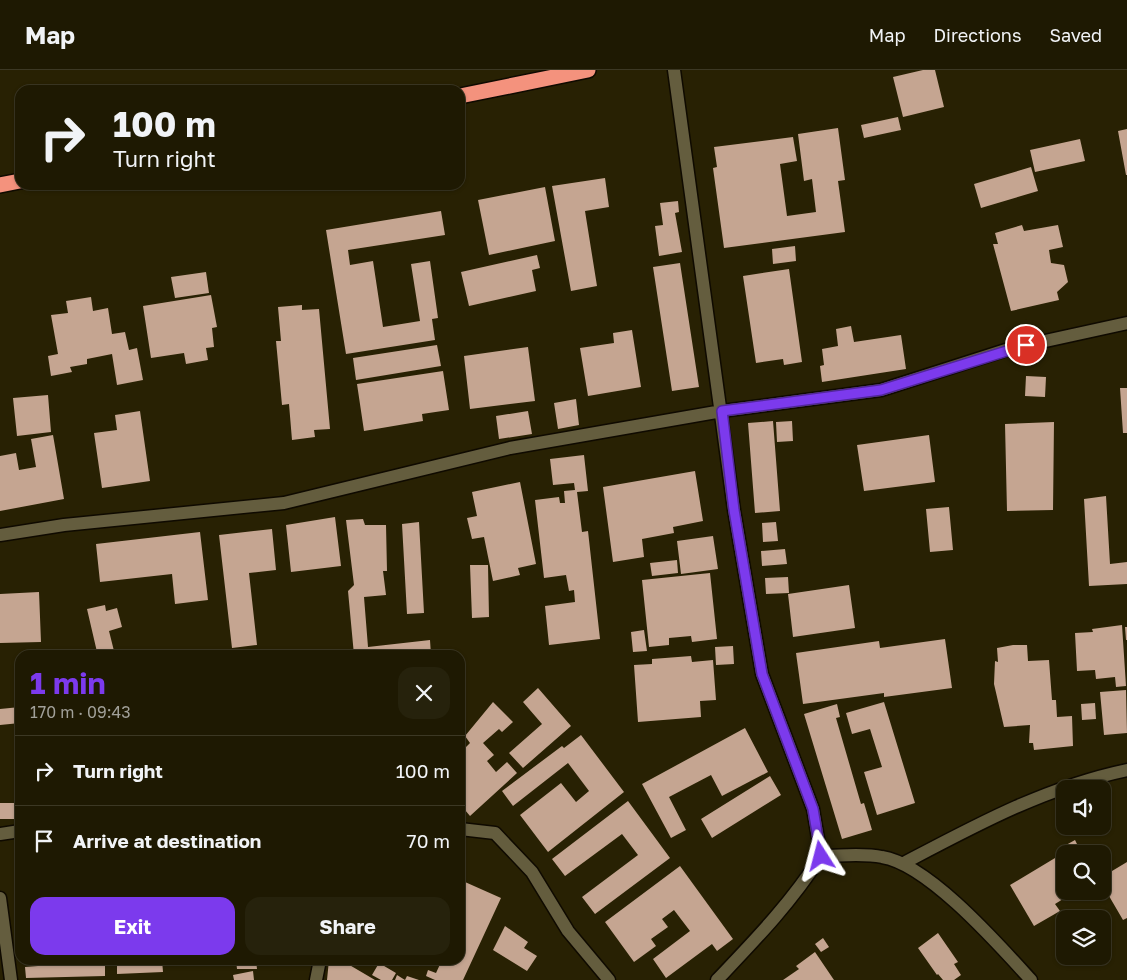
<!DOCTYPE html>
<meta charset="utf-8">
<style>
body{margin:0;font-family:"Golos Text",sans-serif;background:#26220c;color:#f1f3f6;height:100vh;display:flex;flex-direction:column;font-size:19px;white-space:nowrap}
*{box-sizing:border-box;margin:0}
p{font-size:16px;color:#a1a099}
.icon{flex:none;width:28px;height:28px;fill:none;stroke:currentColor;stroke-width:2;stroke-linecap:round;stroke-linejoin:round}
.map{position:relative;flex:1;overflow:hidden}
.details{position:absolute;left:15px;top:580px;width:450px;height:315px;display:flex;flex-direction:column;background:#1e1902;border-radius:15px;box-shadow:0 1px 4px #0004,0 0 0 1px #3c3824}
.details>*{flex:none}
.top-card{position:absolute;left:15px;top:15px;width:450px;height:105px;border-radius:15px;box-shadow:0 1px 4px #0004,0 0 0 1px #3c3824;background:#1e1902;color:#f1f3f6;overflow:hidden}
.tools{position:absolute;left:1056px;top:710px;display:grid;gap:10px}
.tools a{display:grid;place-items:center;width:55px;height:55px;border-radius:10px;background:#1e1902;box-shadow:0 1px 4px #0004,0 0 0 1px #3c3824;font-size:25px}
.pin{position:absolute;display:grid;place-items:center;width:42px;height:42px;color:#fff;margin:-21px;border:2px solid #fff;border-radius:50%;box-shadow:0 1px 5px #0007}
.me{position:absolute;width:55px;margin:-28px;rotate:351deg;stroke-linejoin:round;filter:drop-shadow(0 0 4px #0008)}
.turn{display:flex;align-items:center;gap:18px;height:105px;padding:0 15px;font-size:22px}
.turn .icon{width:65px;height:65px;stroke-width:2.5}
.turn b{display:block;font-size:35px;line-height:42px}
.round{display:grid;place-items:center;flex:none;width:52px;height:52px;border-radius:15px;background:#26220c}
.summary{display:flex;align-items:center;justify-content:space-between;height:85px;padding:0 15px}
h1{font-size:30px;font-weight:700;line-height:38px;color:#7c3aed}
.action{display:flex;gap:10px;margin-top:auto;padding:10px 15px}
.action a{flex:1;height:58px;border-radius:15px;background:#7c3aed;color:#fff;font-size:20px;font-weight:700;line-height:58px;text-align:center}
.action a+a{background:#26220c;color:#f1f3f6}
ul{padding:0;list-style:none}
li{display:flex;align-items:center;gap:15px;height:70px;padding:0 15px;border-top:1px solid #3c3824}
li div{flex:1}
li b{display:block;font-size:19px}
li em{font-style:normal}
header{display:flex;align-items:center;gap:30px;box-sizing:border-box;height:70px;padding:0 25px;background:#1e1902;border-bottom:1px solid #3c3824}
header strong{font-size:24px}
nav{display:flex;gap:28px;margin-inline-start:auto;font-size:18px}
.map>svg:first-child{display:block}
.building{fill:#c5a591}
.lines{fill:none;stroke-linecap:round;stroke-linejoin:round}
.minor-casing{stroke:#0f0a00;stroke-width:15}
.highway-casing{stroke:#0f0a00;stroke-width:18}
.minor{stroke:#645d3e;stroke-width:12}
.highway{stroke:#f4927d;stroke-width:15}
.route-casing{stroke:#51269a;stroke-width:12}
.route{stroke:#7c3aed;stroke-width:9}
</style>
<header>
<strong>Map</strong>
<nav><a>Map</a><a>Directions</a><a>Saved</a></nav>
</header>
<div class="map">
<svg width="1127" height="910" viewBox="0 0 1127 910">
<rect width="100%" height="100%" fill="#282103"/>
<path class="building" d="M923,0H935L944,37L903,47L893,7Z
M898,47L901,60L864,68L861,55Z
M838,58L845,110L838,111L845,162L724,178L713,98L717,97L714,77L793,67L797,91L780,94L787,146L816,142L812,109L804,111L798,64Z
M1127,59V105H1126L1118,61Z
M1080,69L1085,91L1035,102L1030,80Z
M1031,97L1038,121L981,138L974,114Z
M605,108L609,137L585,141L597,216L571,221L552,116Z
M545,117L555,171L489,185L478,130Z
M678,131L679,142L675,143L682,182L659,186L655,156L663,155L660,133Z
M441,141L445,165L348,180L350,195L373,191L383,257L420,251L411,194L430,191L438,248L432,249L435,270L346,284L326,160Z
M1022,155L1024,161L1058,155L1063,177L1049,180L1051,193L1064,195L1068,212L1057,222L1059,230L1011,241L993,174H998L995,163Z
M795,176L796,191L773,194L772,179Z
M537,185L540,198L532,200L536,221L469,236L461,202Z
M680,193L699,317L672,321L653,197Z
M789,199L802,292L784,295L783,289L756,293L743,206Z
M206,202L209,223L175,228L171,207Z
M211,225L217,257L212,258L214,277L206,278L208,290L186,294L184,283L151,288L143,236Z
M91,227L93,241L108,238L112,264L125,262L129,280L137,278L143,310L117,315L112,284L87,289V294L70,297L72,302L51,306L48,286L58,284L51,245L68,243L66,231Z
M302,235V240L319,239L330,359L314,360L315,367L292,370L289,334L282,335L276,271H281L278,237Z
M851,256L854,272L901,265L906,299L822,312L820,296L824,295L822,279L838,276L836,259Z
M632,260L641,317L588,326L580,278L614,273L613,263Z
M437,275L441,296L356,310L353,288Z
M528,277L535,331L470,339L464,286Z
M443,301L449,340L422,344L423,351L364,361L357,314Z
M1026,306L1046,307L1045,327L1025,326Z
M1120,318H1127V363H1123Z
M48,325L51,362L17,366L13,328Z
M576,329L579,355L558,359L554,333Z
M140,341L150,411L102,418L94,363L117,360L115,345Z
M528,341L532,364L499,369L496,346Z
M773,351L780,441L755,443L748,353Z
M792,351L793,371L777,372L776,352Z
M1054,352L1053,440L1007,441L1005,354Z
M53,365L64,429L0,441V386L16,383L19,400L36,397L31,369Z
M929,365L935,412L864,421L857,375Z
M584,385L588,421L577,422L582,462L588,461L600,569L549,575L545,536L575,532L574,520L569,521L566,505L544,508L535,430L559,427L560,433H565L564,421L575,420L574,413L553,415L550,389Z
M695,401L703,451L673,457L674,463L642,469L644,487L613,492L603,417Z
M520,412L536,494L518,498L520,505L493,511L484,467L472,469L467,448L477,446L472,422Z
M1106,426L1110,494L1127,492V514L1089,516L1084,429Z
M949,437L953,480L930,482L926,439Z
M335,447L341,496L291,502L286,455Z
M363,449L365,455H386L387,501H383L386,525L364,527L368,577L430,570L431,585H354L348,521L354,515L346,450Z
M419,452L424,543L407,544L402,454Z
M776,452L778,471L763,472L762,453Z
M272,459L276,500L249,503L257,575L232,578L219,465Z
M200,462L208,530L175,534L172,504L100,512L96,474Z
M713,466L718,499L681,504L677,471Z
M785,479L787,494L762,496L761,481Z
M677,490L678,503L652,506L650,493Z
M470,495H488L489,547L472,548Z
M710,503L717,569L692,572L691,566L669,568V575L649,577L642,510Z
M788,507L789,523L766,524L765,508Z
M849,515L855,558L793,567L788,524Z
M39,522L41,572L0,573V524Z
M105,535L106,541L117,538L122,557L109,561L115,585H87L97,582L87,539Z
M1122,555L1126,616L1116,617L1115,607L1096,609L1095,600L1077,601L1075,563L1093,562L1092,559Z
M1125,557H1127V570H1126Z
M644,560L647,581L633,582L631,562Z
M945,569L952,618L884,627V623L803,634L796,583L879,571L880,578Z
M1013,575H1027L1028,591L1049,590L1052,630H1056L1057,647L1072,646L1073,676L1034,680L1033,673H1029L1030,655L1004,657L994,614L995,591L998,592L997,578Z
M733,576L734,594L716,595L715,577Z
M691,586L692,592L713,590L716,630L700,631L701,647L638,652L634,595L652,594V589Z
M538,618L571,656L523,698L509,683L542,654L523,632Z
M1126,620L1127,663L1104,665L1100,622Z
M493,632L513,652L502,662L499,659L483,673L494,685L487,691L496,702L507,692L517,703L470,746L460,734V683L470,673L465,666Z
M884,632L915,733L877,745L864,702L882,697L870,659L852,664L846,643Z
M1095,633L1096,649L1082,650L1081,634Z
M837,634L840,647L836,648L861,734L864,733L872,760L842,769L804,644Z
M20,637V653L0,655V639Z
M745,658L768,702L722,726L711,705L669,727L686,760L671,768L642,714Z
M581,665L624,722L548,782L520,745L561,713L576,732L589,721L568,693L513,736L502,721L562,676L564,678Z
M770,706L781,725L712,768L701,749Z
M628,731L670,788L595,844L582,827L638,785L622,764L565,806L552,789Z
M0,733H20V749H0Z
M1075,770L1082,784H1070L1066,775Z
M1065,782V821H1076L1055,834L1060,841L1034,856L1010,815Z
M1127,792V848L1123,850L1102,814V807Z
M680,796L733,869L717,881L712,874L666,908L653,889L690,861L674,840L662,849L668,857L651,869L656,876L634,892L605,852Z
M465,812L501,828L463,910H435L426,906L428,900L436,903L442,890H460V824Z
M15,845H20V862H15Z
M505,856L528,872L524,878L537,886L527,901L493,880Z
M938,863L958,892L954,894L961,905L954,910H943L938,904L937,905L918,878Z
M823,868L829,877L821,882L815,874Z
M815,882L834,910H783L799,899L796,896Z
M38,890H105V906L26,908L25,897L38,896Z
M117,890H162L163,902L117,904Z
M236,890H256L257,899H237Z
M329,890H341L375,910H327Z
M379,893L396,903L392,910H381L372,905Z
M253,901L254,910H234L233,905Z
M397,905L405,910L407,906L419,910H395Z"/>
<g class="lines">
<defs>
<path id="minor" d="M674,0L734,440L762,604L813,739L821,786C791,833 755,870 717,910
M0,465L64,455L284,433L510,378L722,341L881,320L1009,279L1127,253
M460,759L495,763L532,802L568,861L609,910
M0,764L20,761
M821,786C840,786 863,783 882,787C928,794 999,875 1031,910
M904,793C976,755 1046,717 1127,700
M0,828L11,910
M316,910L320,890"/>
<path id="highway" d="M460,26L588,0
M0,115L20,111"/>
</defs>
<use href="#minor" class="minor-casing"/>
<use href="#highway" class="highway-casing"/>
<use href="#minor" class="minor"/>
<use href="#highway" class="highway"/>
</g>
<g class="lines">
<defs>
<path id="route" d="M821,786L813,739L762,604L734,440L722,341L881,320L1026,275"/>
</defs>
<use href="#route" class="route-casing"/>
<use href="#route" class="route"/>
</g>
</svg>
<div class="tools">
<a><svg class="icon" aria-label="sound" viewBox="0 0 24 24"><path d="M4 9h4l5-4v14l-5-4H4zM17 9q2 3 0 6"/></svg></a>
<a><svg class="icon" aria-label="search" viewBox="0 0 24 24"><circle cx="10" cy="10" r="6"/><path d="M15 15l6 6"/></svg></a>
<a><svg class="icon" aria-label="layers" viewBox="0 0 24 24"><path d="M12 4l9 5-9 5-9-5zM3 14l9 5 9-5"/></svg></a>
</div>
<div class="pin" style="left:1026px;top:275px;background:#d93025"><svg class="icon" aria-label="arrive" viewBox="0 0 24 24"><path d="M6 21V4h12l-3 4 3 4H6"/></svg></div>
<svg class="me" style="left:821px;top:786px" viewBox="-20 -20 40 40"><path d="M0-17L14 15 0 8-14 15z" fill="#7c3aed" stroke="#fff" stroke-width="4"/></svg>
<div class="top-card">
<div class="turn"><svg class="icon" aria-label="right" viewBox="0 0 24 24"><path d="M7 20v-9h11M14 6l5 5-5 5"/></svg><div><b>100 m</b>Turn right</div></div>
</div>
<section class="details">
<div class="summary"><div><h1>1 min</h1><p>170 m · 09:43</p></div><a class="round"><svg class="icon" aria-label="close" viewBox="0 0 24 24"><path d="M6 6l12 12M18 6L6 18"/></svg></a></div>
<ul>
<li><svg class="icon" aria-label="right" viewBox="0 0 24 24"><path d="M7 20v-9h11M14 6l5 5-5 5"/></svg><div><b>Turn right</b></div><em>100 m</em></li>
<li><svg class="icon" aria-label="arrive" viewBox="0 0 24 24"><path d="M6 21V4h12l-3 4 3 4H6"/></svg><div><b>Arrive at destination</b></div><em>70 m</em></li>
</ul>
<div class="action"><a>Exit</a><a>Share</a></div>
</section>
</div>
